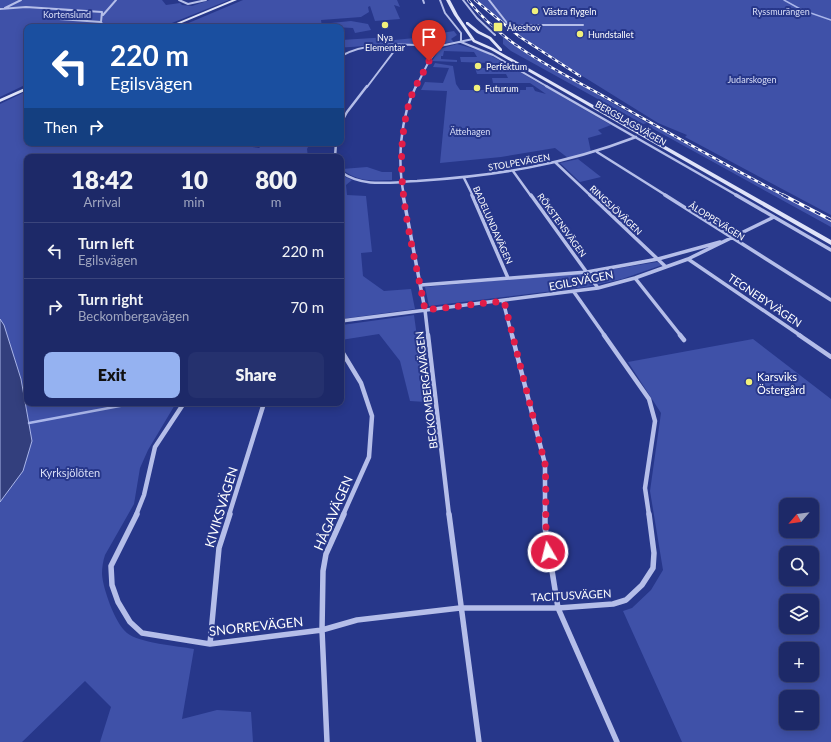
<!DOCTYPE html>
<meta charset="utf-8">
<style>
body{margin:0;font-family:Lato,sans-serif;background:#25316e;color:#f1f3f6;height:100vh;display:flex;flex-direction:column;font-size:15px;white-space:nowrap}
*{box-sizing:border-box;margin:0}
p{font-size:13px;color:#a0a6c0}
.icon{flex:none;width:22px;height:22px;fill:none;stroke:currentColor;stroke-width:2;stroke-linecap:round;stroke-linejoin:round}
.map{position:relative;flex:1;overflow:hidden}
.side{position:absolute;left:24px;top:154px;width:320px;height:252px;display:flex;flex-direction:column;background:#1d2968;border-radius:8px;box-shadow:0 2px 10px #0003,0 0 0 1px #3b457c}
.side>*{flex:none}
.hud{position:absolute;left:24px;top:24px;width:320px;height:122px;border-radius:8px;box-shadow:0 2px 10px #0003,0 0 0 1px #3b457c;background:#1a4fa0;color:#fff;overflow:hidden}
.needle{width:26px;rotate:242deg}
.buttons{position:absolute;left:779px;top:498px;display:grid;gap:8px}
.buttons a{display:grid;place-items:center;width:40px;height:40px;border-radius:8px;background:#1d2968;box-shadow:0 2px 10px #0003,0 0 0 1px #3b457c;font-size:20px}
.pin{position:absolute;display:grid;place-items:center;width:34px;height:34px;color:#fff;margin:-41px -17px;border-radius:50% 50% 50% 0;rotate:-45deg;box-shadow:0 0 4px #0007}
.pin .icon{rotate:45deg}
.me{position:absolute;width:44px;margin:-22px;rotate:352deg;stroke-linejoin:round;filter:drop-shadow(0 0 3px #0008)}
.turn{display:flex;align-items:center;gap:14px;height:84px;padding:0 20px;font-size:18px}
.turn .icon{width:52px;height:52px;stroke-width:2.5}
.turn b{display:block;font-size:28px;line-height:34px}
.then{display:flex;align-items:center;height:38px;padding:0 20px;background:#0003;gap:8px;font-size:15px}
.eta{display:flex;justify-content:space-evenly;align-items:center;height:68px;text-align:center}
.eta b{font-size:24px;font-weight:800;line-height:28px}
.cta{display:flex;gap:8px;margin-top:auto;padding:8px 20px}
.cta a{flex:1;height:46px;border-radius:8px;background:#95b2f1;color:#111;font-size:16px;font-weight:800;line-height:46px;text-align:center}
.cta a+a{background:#25316e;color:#f1f3f6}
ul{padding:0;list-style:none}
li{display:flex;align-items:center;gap:12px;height:56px;padding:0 20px;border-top:1px solid #3b457c}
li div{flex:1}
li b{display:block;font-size:15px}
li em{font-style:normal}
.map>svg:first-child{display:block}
.green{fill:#3f51a8;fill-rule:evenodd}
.water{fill:#333f7d;stroke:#aab6ea}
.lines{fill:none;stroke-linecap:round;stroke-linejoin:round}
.stream-far1{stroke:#aab6ea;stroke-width:1.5}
.stream{stroke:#aab6ea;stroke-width:2.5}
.street-far4{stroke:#b5bee9;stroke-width:2}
.street-far3{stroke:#b5bee9;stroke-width:2.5}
.street-far2{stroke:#b5bee9;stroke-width:3.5}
.street-far1{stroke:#b5bee9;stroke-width:4.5}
.street{stroke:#b5bee9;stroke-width:5.5}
.secondary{fill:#dfe3f8;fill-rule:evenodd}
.rail-far1-casing{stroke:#fff;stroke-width:2.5}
.rail-casing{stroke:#fff;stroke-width:3.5}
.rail-far1{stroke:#27378a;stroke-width:1.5;stroke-dasharray:4;stroke-linecap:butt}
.rail{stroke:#27378a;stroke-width:2;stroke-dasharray:6;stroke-linecap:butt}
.route{stroke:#e11d48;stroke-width:7;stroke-dasharray:0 12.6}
.poi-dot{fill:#f1f07b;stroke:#27378a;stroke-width:1.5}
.labels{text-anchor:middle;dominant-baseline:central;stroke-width:4;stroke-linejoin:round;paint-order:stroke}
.far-poi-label{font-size:9px;fill:#fff;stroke:#27378a;text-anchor:start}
.far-park-label{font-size:9px;fill:#d9def7;stroke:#27378a}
.far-street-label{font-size:9px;fill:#fff;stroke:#27378a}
.street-label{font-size:11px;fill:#fff;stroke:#27378a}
.poi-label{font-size:11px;fill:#fff;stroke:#27378a;text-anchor:start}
.park-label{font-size:11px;fill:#d9def7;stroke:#27378a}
.near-street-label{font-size:13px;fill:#fff;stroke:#27378a}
</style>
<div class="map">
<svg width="831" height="742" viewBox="0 0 831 742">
<rect width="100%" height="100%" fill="#27378a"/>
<path class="green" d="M0,0H162L166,5L180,3L182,5L192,6L210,0H229L162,27H27V84L0,97Z
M243,0H397L400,7L394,5L400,19L375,21L370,6L368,7L369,12L361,17L321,20L322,27H179Z
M476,0H831V215L685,137L687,135L658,123L534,46L490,13Z
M351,21L368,24L371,30L355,33L353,28L333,27L331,23Z
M454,31L457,35L451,39L454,42C429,46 404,44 379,45C366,45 354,48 341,47V40L389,37L394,40L415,38L418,42L433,40L429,35Z
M503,37L534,58L647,123L643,124L511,51L503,44Z
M457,44L485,52L611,125L598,130L602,134L588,138L591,152L568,158L555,148L501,157L440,163L447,91L421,90L425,82L443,83L449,68L433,67L435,63L453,66L456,84L460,90H526V87H533L535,91L546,94L530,83H493L492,78H508L506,74H477L475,68H493L489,63L461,62L460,57H477L474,52L444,51L443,56H441V59L457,60V62L432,61L440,49Z
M27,91V143H246L245,146L259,148L264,143H310L307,149L308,157H27V403H176L148,450L140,468L134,504L105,555C103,561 102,567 102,574C103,589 115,623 127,633C139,643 178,646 194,649L182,719L217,710L251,712L253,742H100L111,707L85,681L22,742H0V104Z
M652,125L831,221V227L648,126Z
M578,159L601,177L580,182L560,163Z
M367,167L382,172H392V180C374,181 356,182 342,169Z
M341,175L352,180L346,185L347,195L366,196L372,252L361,253L363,276L384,291L411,289L415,309L341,319Z
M657,262L662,265L622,279L586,287L429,306L425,287L602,271Z
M414,315L426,402L410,401L400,361L379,334L341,340L342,325Z
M753,339L831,399V742H682L623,611L632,608L651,590L663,570L650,491L661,413L628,362ZM786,505H812V531L800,532L786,531ZM786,553H812V579H786ZM786,601H812V627H786ZM786,649H812V675H786ZM786,697H812V723H786Z"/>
<path class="water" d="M0,319L4,325L21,379L32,441L23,471L0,502Z"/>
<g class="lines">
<path class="stream-far1" d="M784,0L802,10L831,20"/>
<path class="stream" d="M29,423L125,405L127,403"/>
<path class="street-far4" d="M179,0L188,4L206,0
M423,0L424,3
M440,0L445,13L461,33V42L493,55L548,87
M463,0L477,18L495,35
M489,0L507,23L512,25H583
M5,8L21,0
M0,9L26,7L102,12L101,22L104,27
M69,10L59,19L101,22
M103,15L116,0
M341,56C371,40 406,45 439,46
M367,87L398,46
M416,87L429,61L440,46L473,39"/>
<path class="street-far3" d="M546,86L738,196
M341,123L347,112L367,86
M597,152L667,196
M335,157L336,143
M556,163L591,196
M513,171L531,196
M341,172C363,188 391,182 417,181C495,176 563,165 636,137
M464,178L473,196
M404,196C397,161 400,118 416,86"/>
<path class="street-far2" d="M403,195L425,310L428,336
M472,195L508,278
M531,195L598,288
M590,195L666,267
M665,195L831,300
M736,195L831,250
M688,259L801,336
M635,278L681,336
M421,285L587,272L658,259L720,242
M574,292L605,336
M503,301L512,336
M341,321L598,288L635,278L688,259L774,217"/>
<path class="street-far1" d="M428,335L449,515
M512,335L545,464V515
M604,335L649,399L655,421L645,488L649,515
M680,335L684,340
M799,335L831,357
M341,350L361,383L372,416L369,457L343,515
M136,515L144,495L155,447L184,403
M229,515L264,403"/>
<path class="street" d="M137,514L111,566L112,585L118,602L130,622L142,633L210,644L322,630L357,620L460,608H558L613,604L626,600L642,585L653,568L654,553L649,514
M449,514L479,742
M545,514V527L558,608L617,742
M210,644L219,548L230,514
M327,742L322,630L323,571L326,554L344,514"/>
<path class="secondary" d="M232,0H237L172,27H167Z
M446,0H450L458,15L475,40L493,48L831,240V245L491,50L473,42L454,15Z
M466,22H468L479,31L491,37L502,49V51H500L489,39L477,33L466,24Z
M27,87V90L0,102V99Z"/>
<defs>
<path id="rail-far1" d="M468,0C505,48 563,73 614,102C671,134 727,166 785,196
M475,0L520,37L580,76"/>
<path id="rail" d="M783,195L831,220"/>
</defs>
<use href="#rail-far1" class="rail-far1-casing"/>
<use href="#rail" class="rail-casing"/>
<use href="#rail-far1" class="rail-far1"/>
<use href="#rail" class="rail"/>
</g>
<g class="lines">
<path class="route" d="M429,61C423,74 414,87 410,100C389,172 412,239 425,310L504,301L545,464C547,494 544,522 548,552"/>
</g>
<g class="poi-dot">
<circle cx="535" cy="11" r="4"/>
<circle cx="385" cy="25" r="4"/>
<rect x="493" y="22" width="10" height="10" rx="2"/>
<circle cx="580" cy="34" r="4"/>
<circle cx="478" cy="66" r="4"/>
<circle cx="477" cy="88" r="4"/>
<circle cx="749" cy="382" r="4"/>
</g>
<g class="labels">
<g class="far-poi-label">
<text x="543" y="11">Västra flygeln</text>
<text x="507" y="27">Åkeshov</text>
<text x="588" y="34">Hundstallet</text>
<text x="385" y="37" text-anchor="middle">Nya<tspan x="385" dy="10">Elementar</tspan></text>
<text x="486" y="66">Perfektum</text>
<text x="485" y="88">Futurum</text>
</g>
<g class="far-park-label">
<text x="781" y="11">Ryssmurängen</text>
<text x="67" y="14">Kortenslund</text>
<text x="752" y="79">Judarskogen</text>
<text x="470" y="131">Ättehagen</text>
</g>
<g class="far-street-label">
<text transform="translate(631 123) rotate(30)">BERGSLAGSVÄGEN</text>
<text transform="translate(519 162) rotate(-10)">STOLPEVÄGEN</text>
<text transform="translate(616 210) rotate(43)">RINGSJÖVÄGEN</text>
<text transform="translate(717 221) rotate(32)">ÅLOPPEVÄGEN</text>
<text transform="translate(493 225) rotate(66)">BADELUNDAVÄGEN</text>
<text transform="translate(562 225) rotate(54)">RÖKSTENSVÄGEN</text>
</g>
<g class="street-label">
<text transform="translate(581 280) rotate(-11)">EGILSVÄGEN</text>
<text transform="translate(765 300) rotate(34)">TEGNEBYVÄGEN</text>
<text transform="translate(426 390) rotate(-97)">BECKOMBERGAVÄGEN</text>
<text transform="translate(571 595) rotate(-3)">TACITUSVÄGEN</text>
</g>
<g class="poi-label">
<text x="757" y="376">Karsviks<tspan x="757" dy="13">Östergård</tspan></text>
</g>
<g class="park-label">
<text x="70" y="472">Kyrksjölöten</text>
</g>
<g class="near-street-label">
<text transform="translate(221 507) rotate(-73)">KIVIKSVÄGEN</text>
<text transform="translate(333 513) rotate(-67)">HÅGAVÄGEN</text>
<text transform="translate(256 626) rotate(-6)">SNORREVÄGEN</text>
</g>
</g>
</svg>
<div class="buttons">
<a><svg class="needle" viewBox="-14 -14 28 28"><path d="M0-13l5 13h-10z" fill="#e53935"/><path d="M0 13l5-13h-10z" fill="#a0a6c0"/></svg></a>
<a><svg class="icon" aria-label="search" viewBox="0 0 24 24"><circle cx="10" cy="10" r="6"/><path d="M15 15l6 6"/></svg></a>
<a><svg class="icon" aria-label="layers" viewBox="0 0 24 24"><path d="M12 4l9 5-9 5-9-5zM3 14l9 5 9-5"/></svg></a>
<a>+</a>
<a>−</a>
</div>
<div class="pin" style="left:429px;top:61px;background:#d93025"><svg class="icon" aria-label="arrive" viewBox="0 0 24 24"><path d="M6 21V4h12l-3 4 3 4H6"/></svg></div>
<svg class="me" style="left:548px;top:552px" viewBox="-20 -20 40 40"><circle r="17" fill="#e11d48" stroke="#fff" stroke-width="3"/><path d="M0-11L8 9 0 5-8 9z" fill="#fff"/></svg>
<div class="hud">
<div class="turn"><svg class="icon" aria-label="left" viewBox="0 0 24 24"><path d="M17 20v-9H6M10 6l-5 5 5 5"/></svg><div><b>220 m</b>Egilsvägen</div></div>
<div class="then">Then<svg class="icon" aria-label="right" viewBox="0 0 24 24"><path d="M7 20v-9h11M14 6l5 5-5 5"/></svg></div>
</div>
<section class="side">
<div class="eta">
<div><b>18:42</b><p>Arrival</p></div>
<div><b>10</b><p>min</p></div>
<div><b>800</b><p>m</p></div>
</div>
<ul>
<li><svg class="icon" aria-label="left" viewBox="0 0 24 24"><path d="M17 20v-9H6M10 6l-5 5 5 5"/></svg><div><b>Turn left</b><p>Egilsvägen</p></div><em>220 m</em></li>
<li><svg class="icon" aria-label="right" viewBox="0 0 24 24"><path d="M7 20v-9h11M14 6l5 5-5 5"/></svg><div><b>Turn right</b><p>Beckombergavägen</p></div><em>70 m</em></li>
</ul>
<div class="cta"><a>Exit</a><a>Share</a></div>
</section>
</div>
